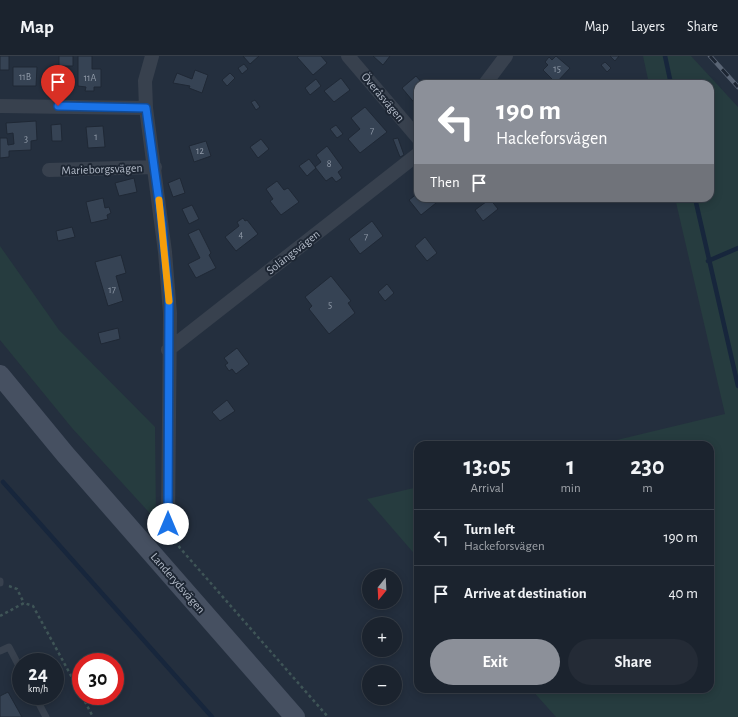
<!DOCTYPE html>
<meta charset="utf-8">
<style>
body{margin:0;font-family:"Alegreya Sans",sans-serif;background:#242b36;color:#f1f3f6;height:100vh;display:flex;flex-direction:column;font-size:15px;white-space:nowrap}
*{box-sizing:border-box;margin:0}
p{font-size:13px;color:#a0a4aa}
.icon{flex:none;width:22px;height:22px;fill:none;stroke:currentColor;stroke-width:2;stroke-linecap:round;stroke-linejoin:round}
.map{position:relative;flex:1;overflow:hidden}
.sheet{position:absolute;left:414px;top:385px;width:300px;height:252px;display:flex;flex-direction:column;background:#1b232e;border-radius:12px;box-shadow:0 2px 10px #0003,0 0 0 1px #39404a}
.sheet>*{flex:none}
.top-card{position:absolute;left:414px;top:24px;width:300px;height:122px;border-radius:12px;box-shadow:0 2px 10px #0003,0 0 0 1px #39404a;background:#8c9099;color:#fff;overflow:hidden}
.needle{width:26px;rotate:198deg}
.fabs{position:absolute;left:362px;top:513px;display:grid;gap:8px}
.fabs a{display:grid;place-items:center;width:40px;height:40px;border-radius:50%;background:#1b232e;box-shadow:0 2px 10px #0003,0 0 0 1px #39404a;font-size:20px}
.speed{position:absolute;left:12px;top:597px;display:flex;gap:8px;font-size:20px;font-weight:700;text-align:center}
.speed>*{display:grid;place-content:center;width:52px;height:52px;border-radius:50%;background:#1b232e;box-shadow:0 2px 10px #0003,0 0 0 1px #39404a;line-height:1}
.speed small{font-size:10px;font-weight:400}
.speed .limit{border:6px solid #d22;background:#fff;color:#111}
.pin{position:absolute;display:grid;place-items:center;width:34px;height:34px;color:#fff;margin:-41px -17px;border-radius:50% 50% 50% 0;rotate:-45deg;box-shadow:0 0 4px #0007}
.pin .icon{rotate:45deg}
.me{position:absolute;width:44px;margin:-22px;rotate:0deg;stroke-linejoin:round;filter:drop-shadow(0 0 3px #0008)}
.turn{display:flex;align-items:center;gap:14px;height:84px;padding:0 16px;font-size:18px}
.turn .icon{width:52px;height:52px;stroke-width:2.5}
.turn b{display:block;font-size:28px;line-height:34px}
.then{display:flex;align-items:center;height:38px;padding:0 16px;background:#0003;gap:8px;font-size:15px}
.eta{display:flex;justify-content:space-evenly;align-items:center;height:68px;text-align:center}
.eta b{font-size:24px;font-weight:700;line-height:28px}
.action{display:flex;gap:8px;margin-top:auto;padding:8px 16px}
.action a{flex:1;height:46px;border-radius:24px;background:#8c9099;color:#fff;font-size:16px;font-weight:700;line-height:46px;text-align:center}
.action a+a{background:#242b36;color:#f1f3f6}
ul{padding:0;list-style:none}
li{display:flex;align-items:center;gap:12px;height:56px;padding:0 16px;border-top:1px solid #39404a}
li div{flex:1}
li b{display:block;font-size:15px}
li em{font-style:normal}
header{display:flex;align-items:center;gap:24px;box-sizing:border-box;height:56px;padding:0 20px;background:#1b232e;border-bottom:1px solid #39404a}
header strong{font-size:19px}
nav{display:flex;gap:22px;margin-inline-start:auto;font-size:14px}
.map>svg:first-child{display:block}
.green{fill:#263c3f}
.lines{fill:none;stroke-linecap:round;stroke-linejoin:round}
.stream{stroke:#17263c;stroke-width:4.5}
.building{fill:#364354;stroke:#1f2835}
.path{stroke:#3f5557;stroke-width:2.5;stroke-dasharray:3 3;stroke-linecap:butt}
.lane{stroke:#38414e;stroke-width:7}
.street{stroke:#38414e;stroke-width:14}
.secondary{stroke:#465061;stroke-width:20}
.rail-casing{stroke:#5a6575;stroke-width:4.5}
.rail{stroke:#1d2633;stroke-width:3;stroke-dasharray:9;stroke-linecap:butt}
.route-casing{stroke:#114b97;stroke-width:10}
.route{stroke:#1a73e8;stroke-width:7}
.slow{stroke:#f59e0b;stroke-width:7}
.labels{text-anchor:middle;dominant-baseline:central;stroke-width:4;stroke-linejoin:round;paint-order:stroke}
.number-label{font-size:10px;fill:#929caa}
.street-label{font-size:12px;fill:#b4bcc9;stroke:#1d2633}
</style>
<header>
<strong>Map</strong>
<nav><a>Map</a><a>Layers</a><a>Share</a></nav>
</header>
<div class="map">
<svg width="738" height="661" viewBox="0 0 738 661">
<rect width="100%" height="100%" fill="#242f3e"/>
<path class="green" d="M643,0H691L738,51V661H556L531,633H710V389H596L725,358L675,142H710V28H649Z
M0,190L59,274L155,371L156,464L72,372L0,284Z
M418,431V502L367,443Z"/>
<g class="lines">
<path class="stream" d="M665,0L671,28
M695,142L738,330
M708,205L738,192
M3,426L212,661"/>
</g>
<path class="building" d="M0,0H9V14H0Z
M59,0H73V10H59Z
M78,0H92V13H101V31H94V35H85L86,31L78,30Z
M243,0H259L250,8Z
M299,0H321L327,7L313,19L297,1Z
M373,0H390L383,9Z
M556,0L570,12L556,27L543,14L548,9L545,6L549,1L552,4Z
M610,0H619L615,5Z
M605,6L611,12L607,16L601,9Z
M244,8L248,13L242,18L238,12Z
M13,11H37L36,30H13Z
M195,14L208,19L202,37L189,32L190,30L173,27L177,17L192,23Z
M230,17L235,22L227,30L222,24Z
M416,20L423,28H418L417,50L402,32Z
M341,22L350,34L334,46L324,35Z
M316,23L321,30L310,39L305,32Z
M255,44L260,51L256,54L251,46Z
M365,51L387,76L360,97L348,83L360,73L351,62Z
M36,65L37,84L31,85V94L9,95V101L0,102V82H7L8,89L14,88L13,77L7,78L6,67Z
M61,68L62,85H52L51,69Z
M336,69L343,78L337,82L330,73Z
M103,70L105,91L88,92L86,71Z
M398,82L404,99L400,101L393,83Z
M261,83L269,93L258,102L250,91Z
M206,85L211,100L194,106L189,90Z
M327,90L343,112L338,116L342,122L336,126L332,121L326,125L315,111L321,106L316,99Z
M309,103L316,112L307,120L299,110Z
M134,122L137,136L119,140L115,127Z
M180,122L185,137L173,141L168,127Z
M277,125L284,134L288,132L299,146L281,159L270,145L273,143L266,133Z
M418,137V142L441,143L421,159L409,144Z
M103,142L105,152L109,151L111,157L107,159L108,163L91,167L86,146Z
M490,143L498,153L483,165L475,154Z
M192,149L199,163L189,168L182,153Z
M243,162L245,165L247,164L258,178L236,195L225,181L239,170L237,166Z
M372,165L383,180L360,198L349,183Z
M72,171L75,181L58,185L56,175Z
M199,173L211,197L209,199L216,212L196,222L188,208L200,202L188,178Z
M425,181L437,197L427,205L415,190Z
M121,199L126,217L116,220L123,245L108,250L95,206Z
M331,220L351,245L348,247L355,257L329,278L309,253L312,250L305,241Z
M387,228L394,237L385,245L378,236Z
M118,272L120,283L101,288L98,277Z
M237,292L249,308L236,318L232,313L229,315L225,309L228,307L224,302Z
M227,344L235,355L220,365L212,356Z
M8,636L22,661H0V640Z"/>
<g class="lines">
<path class="path" d="M172,480L180,492L328,661
M9,530L17,533L24,547
M0,560L24,547L33,550L81,638
M82,640L93,661"/>
<path class="lane" d="M0,525V527
M0,595L9,591L21,614
M35,640L46,661"/>
<path class="street" d="M152,0L145,25L146,52L165,196L170,257L168,468
M348,0L418,82
M485,28L506,0
M0,50L146,52
M49,114L155,111
M168,294L418,98"/>
<path class="secondary" d="M0,319L65,398L295,661"/>
<defs>
<path id="rail" d="M710,0L738,31"/>
</defs>
<use href="#rail" class="rail-casing"/>
<use href="#rail" class="rail"/>
</g>
<g class="lines">
<defs>
<path id="route" d="M58,50L146,52L162,168L169,242L168,468"/>
</defs>
<use href="#route" class="route-casing"/>
<use href="#route" class="route"/>
<path class="slow" d="M159,144L169,245"/>
</g>
<g class="labels">
<g class="number-label">
<text x="557" y="13">15</text>
<text x="25" y="21">11B</text>
<text x="90" y="22">11A</text>
<text x="372" y="75">7</text>
<text x="96" y="81">1</text>
<text x="26" y="83">3</text>
<text x="200" y="95">12</text>
<text x="329" y="108">8</text>
<text x="241" y="179">4</text>
<text x="366" y="181">7</text>
<text x="112" y="234">17</text>
<text x="330" y="249">5</text>
</g>
<g class="street-label">
<text transform="translate(383 41) rotate(50)">Överåsvägen</text>
<text transform="translate(102 113) rotate(-2)">Marieborgsvägen</text>
<text transform="translate(293 196) rotate(-38)">Solängsvägen</text>
<text transform="translate(178 527) rotate(49)">Landerydsvägen</text>
</g>
</g>
</svg>
<div class="fabs">
<a><svg class="needle" viewBox="-14 -14 28 28"><path d="M0-13l5 13h-10z" fill="#e53935"/><path d="M0 13l5-13h-10z" fill="#a0a4aa"/></svg></a>
<a>+</a>
<a>−</a>
</div>
<div class="speed"><div>24<small>km/h</small></div><div class="limit">30</div></div>
<div class="pin" style="left:58px;top:50px;background:#d93025"><svg class="icon" aria-label="arrive" viewBox="0 0 24 24"><path d="M6 21V4h12l-3 4 3 4H6"/></svg></div>
<svg class="me" style="left:168px;top:468px" viewBox="-20 -20 40 40"><circle r="19" fill="#fff"/><path d="M0-13L10 11 0 6-10 11z" fill="#1a73e8"/></svg>
<div class="top-card">
<div class="turn"><svg class="icon" aria-label="left" viewBox="0 0 24 24"><path d="M17 20v-9H6M10 6l-5 5 5 5"/></svg><div><b>190 m</b>Hackeforsvägen</div></div>
<div class="then">Then<svg class="icon" aria-label="arrive" viewBox="0 0 24 24"><path d="M6 21V4h12l-3 4 3 4H6"/></svg></div>
</div>
<section class="sheet">
<div class="eta">
<div><b>13:05</b><p>Arrival</p></div>
<div><b>1</b><p>min</p></div>
<div><b>230</b><p>m</p></div>
</div>
<ul>
<li><svg class="icon" aria-label="left" viewBox="0 0 24 24"><path d="M17 20v-9H6M10 6l-5 5 5 5"/></svg><div><b>Turn left</b><p>Hackeforsvägen</p></div><em>190 m</em></li>
<li><svg class="icon" aria-label="arrive" viewBox="0 0 24 24"><path d="M6 21V4h12l-3 4 3 4H6"/></svg><div><b>Arrive at destination</b></div><em>40 m</em></li>
</ul>
<div class="action"><a>Exit</a><a>Share</a></div>
</section>
</div>
